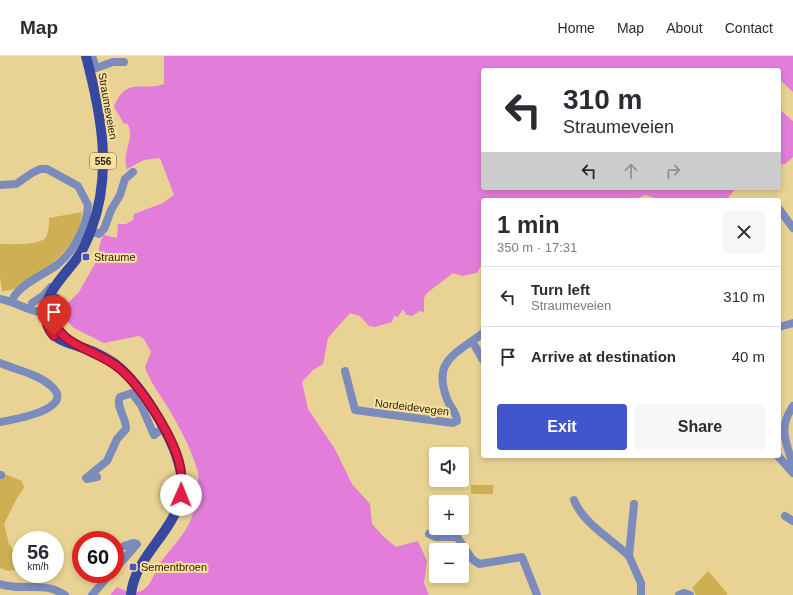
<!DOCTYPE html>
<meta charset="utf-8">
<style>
body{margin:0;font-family:Arial,sans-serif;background:#f7f7f7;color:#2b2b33;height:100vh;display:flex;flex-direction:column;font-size:15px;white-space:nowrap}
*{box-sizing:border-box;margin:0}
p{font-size:13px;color:#7c7c81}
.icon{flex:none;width:22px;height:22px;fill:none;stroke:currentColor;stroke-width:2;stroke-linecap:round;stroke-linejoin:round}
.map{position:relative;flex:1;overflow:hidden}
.panel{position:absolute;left:481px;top:142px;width:300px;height:260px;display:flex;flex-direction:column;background:#fff;border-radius:4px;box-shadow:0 2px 6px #0003}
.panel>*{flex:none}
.guide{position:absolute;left:481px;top:12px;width:300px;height:122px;border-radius:4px;box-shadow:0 2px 6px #0003;background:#fff;color:#2b2b33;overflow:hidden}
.tools{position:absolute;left:429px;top:391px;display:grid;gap:8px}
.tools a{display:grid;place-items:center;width:40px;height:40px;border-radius:4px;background:#fff;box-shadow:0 2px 6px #0003;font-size:20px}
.speed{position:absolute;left:12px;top:475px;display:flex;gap:8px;font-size:20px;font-weight:700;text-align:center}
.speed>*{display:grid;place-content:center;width:52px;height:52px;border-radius:50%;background:#fff;box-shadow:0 2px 6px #0003;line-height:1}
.speed small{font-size:10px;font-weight:400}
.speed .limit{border:6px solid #d22;background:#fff;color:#111}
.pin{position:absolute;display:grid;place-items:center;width:34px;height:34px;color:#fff;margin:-41px -17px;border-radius:50% 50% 50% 0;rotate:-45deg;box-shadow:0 0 4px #0007}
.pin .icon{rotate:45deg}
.me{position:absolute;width:44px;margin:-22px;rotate:1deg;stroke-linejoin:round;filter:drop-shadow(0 0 3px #0008)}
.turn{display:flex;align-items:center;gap:14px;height:84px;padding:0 16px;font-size:18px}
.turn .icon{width:52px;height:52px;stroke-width:2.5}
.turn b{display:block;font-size:28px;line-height:34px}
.lanes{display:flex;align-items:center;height:38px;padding:0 16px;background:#0003;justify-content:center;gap:20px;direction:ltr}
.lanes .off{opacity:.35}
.round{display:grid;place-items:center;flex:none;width:42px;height:42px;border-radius:4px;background:#f7f7f7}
.summary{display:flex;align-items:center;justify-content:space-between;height:68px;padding:0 16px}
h1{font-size:24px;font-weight:600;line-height:30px}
.primary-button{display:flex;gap:8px;margin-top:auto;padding:8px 16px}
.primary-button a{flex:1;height:46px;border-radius:4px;background:#4156ca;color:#fff;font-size:16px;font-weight:600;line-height:46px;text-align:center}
.primary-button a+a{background:#f7f7f7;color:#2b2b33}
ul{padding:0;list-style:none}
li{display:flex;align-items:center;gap:12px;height:60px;padding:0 16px;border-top:1px solid #e1e1e2}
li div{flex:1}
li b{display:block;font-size:15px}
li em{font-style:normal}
header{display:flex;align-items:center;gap:24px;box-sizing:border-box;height:56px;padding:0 20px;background:#fff;border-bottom:1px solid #e1e1e2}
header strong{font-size:19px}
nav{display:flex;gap:22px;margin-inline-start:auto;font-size:14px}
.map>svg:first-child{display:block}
.green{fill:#ceaf53}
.water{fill:#e37dda}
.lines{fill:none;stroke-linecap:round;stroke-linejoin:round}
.minor{stroke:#7b8bbc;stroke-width:8}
.major{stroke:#3648a0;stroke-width:10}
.route-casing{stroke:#92132f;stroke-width:10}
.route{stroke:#e11d48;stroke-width:7}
.poi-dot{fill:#4156ca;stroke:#f7e0a1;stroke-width:1.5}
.labels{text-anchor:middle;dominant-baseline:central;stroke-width:4;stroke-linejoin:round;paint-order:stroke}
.shield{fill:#f7e0a1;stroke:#6a5d39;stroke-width:1}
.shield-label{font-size:10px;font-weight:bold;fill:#2e250c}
.street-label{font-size:11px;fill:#2e250c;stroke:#f7e0a1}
.poi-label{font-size:11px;fill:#2e250c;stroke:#f7e0a1;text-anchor:start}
</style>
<header>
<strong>Map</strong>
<nav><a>Home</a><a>Map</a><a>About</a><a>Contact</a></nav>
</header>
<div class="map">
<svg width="793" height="539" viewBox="0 0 793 539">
<rect width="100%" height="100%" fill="#e9d394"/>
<path class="green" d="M82,156C81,163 80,171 77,178C68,197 24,236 2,235L0,220V188C11,188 40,190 46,181C49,176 49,168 49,162Z
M0,416L22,425L24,432L17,442L4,468L9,488L21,505V513L8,515L0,512Z
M471,429H493V438H471Z
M708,515L727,537V539H696L692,532Z"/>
<path class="water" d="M164,0H793V36L779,23V14H483V132H736L726,144H662L645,139L633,144H483V206L477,217L462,220L453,217L427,237L424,242V256L420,255L412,260L406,259L403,253L398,261L394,260L392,266L375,271L369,270L360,260L350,257L328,282L323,308L313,314L302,326L308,353L335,393L352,428L370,448L372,468L384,481L396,491L418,485L427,505L424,527L429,539H110L117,531C125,535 134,539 143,534C151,530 154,516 159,509C179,480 192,476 197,438C197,431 199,423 198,417C192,394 179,370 167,350C159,337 150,326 145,311L151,296L144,283L139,280L104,287L74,272L69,267L65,259L68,247L79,236L97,204C101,194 97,189 104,179L117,182L118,168H126L133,164L134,158L163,147L174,139L160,102L144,104L127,113C121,97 136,82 127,67L124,68L114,51C126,20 143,36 164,28Z
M779,53L793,65V101L785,108L779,109Z"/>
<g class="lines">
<path class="minor" d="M92,0L96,12L113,6H124
M0,129L16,128L32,117L40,113H47L78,130L88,149C87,171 74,195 57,209C45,218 14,231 12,246
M779,153L793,172
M91,175L99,178L104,173L111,154L120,139L125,123L133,116
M0,243C15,245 39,261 50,255
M32,247L44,239L51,231
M779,271L793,267
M472,285L483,304
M0,307C16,314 38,318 51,330C78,353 12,364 0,366
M345,315L355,354L453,367L457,365C457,357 450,351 447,343C432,304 456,298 483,277
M793,350C777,374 787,386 793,410
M778,400L793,417
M0,419H1
M97,421L87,423L86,422L107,405L117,383L126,373C127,362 115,351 120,341L132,337L141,349L154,379L163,372
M574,444C582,466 611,483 629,500
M634,448L629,500L641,527V539
M785,460L793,465
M429,478L435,481H457L472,503L479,508L522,501L537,539
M115,513L137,488L133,487L124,490
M0,528C23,536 42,524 65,539
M92,539L110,518
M679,539L684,537L690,539"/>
<path class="major" d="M86,0C101,57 113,117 91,174C87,185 82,196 75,205C62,222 42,240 46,263C49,286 72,287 89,294C98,297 106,302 114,307C143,329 182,393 182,429C181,474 135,496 131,539
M56,243C50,258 53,271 66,282"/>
</g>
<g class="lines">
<defs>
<path id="route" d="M54,280C46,271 45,262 46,250L53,254C52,290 96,292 119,312C141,330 172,379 179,406C182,417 182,428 181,439"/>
</defs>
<use href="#route" class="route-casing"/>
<use href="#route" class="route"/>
</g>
<g class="poi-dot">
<rect x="82" y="197" width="8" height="8" rx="2"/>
<rect x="129" y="507" width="8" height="8" rx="2"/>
</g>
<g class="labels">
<rect class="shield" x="90" y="97" width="26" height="16" rx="3"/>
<g class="shield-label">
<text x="103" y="105">556</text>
</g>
<g class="street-label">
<text transform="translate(108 50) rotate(80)">Straumeveien</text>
<text transform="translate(412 351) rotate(7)">Nordeidevegen</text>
</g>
<g class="poi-label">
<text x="94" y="201">Straume</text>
<text x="141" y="511">Sementbroen</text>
</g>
</g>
</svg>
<div class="tools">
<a><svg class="icon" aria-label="sound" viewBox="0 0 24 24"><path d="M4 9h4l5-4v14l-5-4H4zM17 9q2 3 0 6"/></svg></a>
<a>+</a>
<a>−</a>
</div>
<div class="speed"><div>56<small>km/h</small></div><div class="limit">60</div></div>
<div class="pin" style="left:54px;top:280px;background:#d93025"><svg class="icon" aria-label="arrive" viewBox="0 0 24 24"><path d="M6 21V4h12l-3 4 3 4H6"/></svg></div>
<svg class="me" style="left:181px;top:439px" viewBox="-20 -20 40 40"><circle r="19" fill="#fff"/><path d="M0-13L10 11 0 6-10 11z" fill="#e11d48"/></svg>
<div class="guide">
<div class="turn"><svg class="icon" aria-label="left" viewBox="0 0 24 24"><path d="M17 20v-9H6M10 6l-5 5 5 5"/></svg><div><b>310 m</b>Straumeveien</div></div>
<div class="lanes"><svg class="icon" aria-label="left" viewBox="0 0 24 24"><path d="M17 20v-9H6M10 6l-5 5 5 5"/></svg><svg class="icon off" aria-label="ahead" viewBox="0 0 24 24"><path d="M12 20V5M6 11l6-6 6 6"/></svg><svg class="icon off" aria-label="right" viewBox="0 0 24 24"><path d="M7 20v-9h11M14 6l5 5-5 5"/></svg></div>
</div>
<section class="panel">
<div class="summary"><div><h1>1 min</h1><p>350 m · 17:31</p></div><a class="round"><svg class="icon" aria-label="close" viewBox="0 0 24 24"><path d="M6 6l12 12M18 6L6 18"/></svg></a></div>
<ul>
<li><svg class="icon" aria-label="left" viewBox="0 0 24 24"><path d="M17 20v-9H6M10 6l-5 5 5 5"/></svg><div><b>Turn left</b><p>Straumeveien</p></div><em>310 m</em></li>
<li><svg class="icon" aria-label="arrive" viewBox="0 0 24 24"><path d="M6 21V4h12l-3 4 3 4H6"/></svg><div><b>Arrive at destination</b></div><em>40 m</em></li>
</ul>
<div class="primary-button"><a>Exit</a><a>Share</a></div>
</section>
</div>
